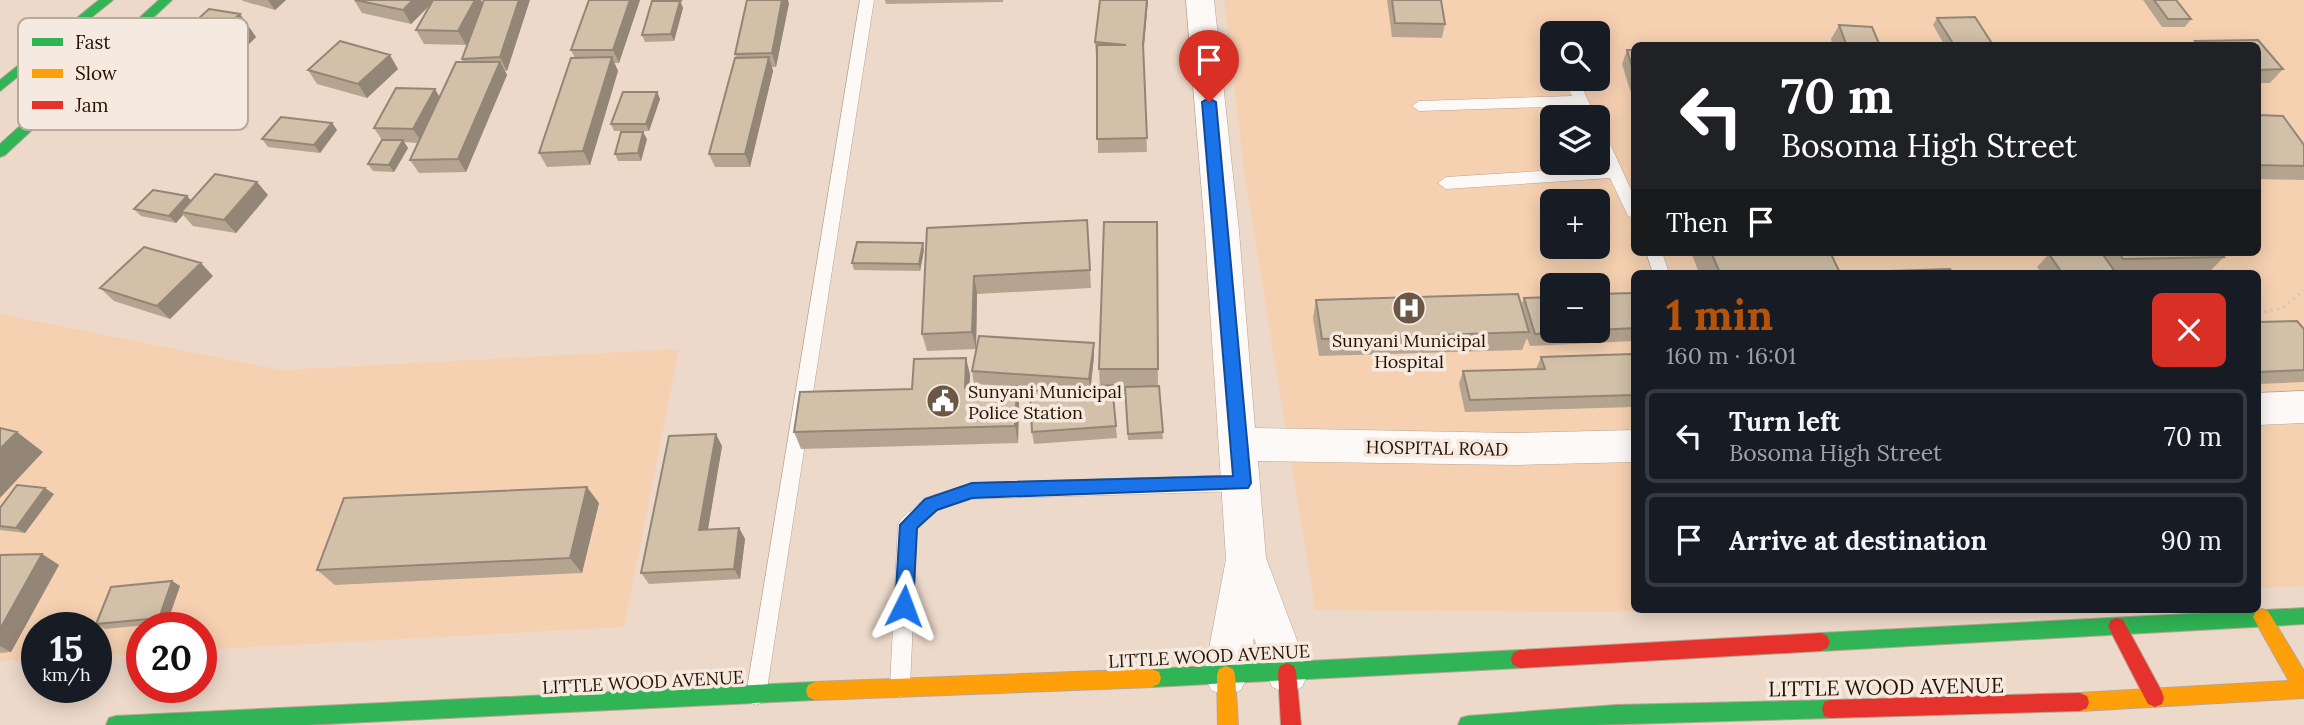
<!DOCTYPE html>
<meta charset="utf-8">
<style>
body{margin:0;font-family:Lora,serif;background:#242831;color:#f1f3f6;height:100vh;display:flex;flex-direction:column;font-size:26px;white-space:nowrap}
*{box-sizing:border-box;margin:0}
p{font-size:23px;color:#9ea1a6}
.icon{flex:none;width:38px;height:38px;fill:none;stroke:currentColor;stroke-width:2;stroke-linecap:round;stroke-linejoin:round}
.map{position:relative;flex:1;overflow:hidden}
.sheet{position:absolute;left:1631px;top:270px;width:630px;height:343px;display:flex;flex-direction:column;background:#171b24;border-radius:10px;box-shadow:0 4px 18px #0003}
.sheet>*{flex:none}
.guide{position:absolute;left:1631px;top:42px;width:630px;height:214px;border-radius:10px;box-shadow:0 4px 18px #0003;background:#202124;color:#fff;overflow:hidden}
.tools{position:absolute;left:1540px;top:21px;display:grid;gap:14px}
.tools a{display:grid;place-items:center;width:70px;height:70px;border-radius:10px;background:#171b24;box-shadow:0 4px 18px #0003;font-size:35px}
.speed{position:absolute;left:21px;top:612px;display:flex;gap:14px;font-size:35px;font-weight:700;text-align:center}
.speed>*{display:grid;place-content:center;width:91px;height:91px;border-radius:50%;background:#171b24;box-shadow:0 4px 18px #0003;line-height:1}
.speed small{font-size:18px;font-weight:400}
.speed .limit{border:10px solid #d22;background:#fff;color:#111}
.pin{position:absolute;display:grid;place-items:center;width:60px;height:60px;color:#fff;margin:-72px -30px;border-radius:50% 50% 50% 0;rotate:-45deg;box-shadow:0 0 7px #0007}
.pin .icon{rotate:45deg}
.me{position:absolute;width:77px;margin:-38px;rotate:3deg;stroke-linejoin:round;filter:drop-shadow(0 0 5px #0008)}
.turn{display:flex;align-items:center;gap:24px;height:147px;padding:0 35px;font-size:32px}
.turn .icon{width:91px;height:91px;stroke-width:2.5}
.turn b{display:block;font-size:49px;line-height:60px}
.then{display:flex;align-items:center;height:66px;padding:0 35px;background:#0003;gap:14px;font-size:26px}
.round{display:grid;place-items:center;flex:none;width:74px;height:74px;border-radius:10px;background:#242831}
.overview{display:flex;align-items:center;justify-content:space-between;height:119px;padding:0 35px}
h1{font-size:42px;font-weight:800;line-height:52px;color:#b45309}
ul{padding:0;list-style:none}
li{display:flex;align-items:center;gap:21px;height:94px;margin:0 14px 10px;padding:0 21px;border:4px solid #363941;border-radius:10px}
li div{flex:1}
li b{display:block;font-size:26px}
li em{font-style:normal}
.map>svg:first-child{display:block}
.built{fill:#f6d1b1;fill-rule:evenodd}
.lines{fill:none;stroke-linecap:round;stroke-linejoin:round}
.lane-casing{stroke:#b7a493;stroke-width:1}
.street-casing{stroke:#b7a493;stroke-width:1}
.fast-casing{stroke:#b7a493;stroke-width:2}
.slow-casing{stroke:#b7a493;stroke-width:2}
.jam-casing{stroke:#b7a493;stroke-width:2}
.path{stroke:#cdc8c2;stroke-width:3.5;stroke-dasharray:2 4.5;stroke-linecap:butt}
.lane{fill:#fcf9f7;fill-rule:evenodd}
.street{fill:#fcf9f7;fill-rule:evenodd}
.fast{fill:#30b455;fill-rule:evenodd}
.slow{fill:#ff9f0a;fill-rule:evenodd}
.jam{fill:#e5322d;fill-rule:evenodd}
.wall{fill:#b5a590}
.shaded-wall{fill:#938676}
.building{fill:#d2c0a8;stroke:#938676;stroke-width:2}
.route{fill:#1a73e8;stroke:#114b97;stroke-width:2}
.labels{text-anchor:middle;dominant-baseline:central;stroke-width:7;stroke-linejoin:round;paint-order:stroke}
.poi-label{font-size:18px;fill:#251100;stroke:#f6eae0}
.street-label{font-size:18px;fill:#251100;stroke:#f6eae0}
.near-street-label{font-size:21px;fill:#251100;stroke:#f6eae0}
.key{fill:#f6eae0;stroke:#b7a99d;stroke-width:2}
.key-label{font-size:19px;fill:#251100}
</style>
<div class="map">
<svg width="2304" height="725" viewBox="0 0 2304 725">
<rect width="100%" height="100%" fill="#ecd9c9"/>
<path class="built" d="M1224,0H2304V586L2258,588V273H1634V609H1686L1599,612L1315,610L1245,177ZM1552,33H1598V79H1552ZM1634,46H2258V252H1634ZM1552,117H1598V163H1552ZM1552,201H1598V247H1552ZM1552,285H1598V331H1552Z
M0,314L281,370L679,349L624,627L201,650V628H142V653L96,656V628H37V659L0,661Z"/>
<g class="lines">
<defs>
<path id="lane" d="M860,0H874L766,695L763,702L756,705L749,702L746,695Z
M1564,79H1578L1596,117H1582L1576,106L1419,111L1412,106L1419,101L1572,96Z
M1598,130L1606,135L1634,196V218L1628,216L1610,178L1446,189L1438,183L1446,177L1605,167L1598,151Z
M1646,252H1662L1669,273H1653Z
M1242,475L1249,477L1251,483L1249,489L1242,491L972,499L938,510L917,529L910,687L907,694L900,697L893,694L890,687L898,525L901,519L925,498L972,483Z"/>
<path id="street" d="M1186,0H1214L1239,231L1255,428L1513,433L1634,430V462L1513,465L1258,461L1266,558L1309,672L1302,687L1287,693L1272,687L1254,638L1248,675L1241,690L1226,696L1211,690L1204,675L1226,559L1205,231Z
M2304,391V423L2258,425V393Z"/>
<path id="fast" d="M99,0H113L0,91V80Z
M159,0H172L5,155L0,157V144Z
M2304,608V624L1821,651L1815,648L1812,642L1815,636L1821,633Z
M1520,650L1527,653L1529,659L1527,665L1520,668L1152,687L1145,684L1143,678L1145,672L1152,669Z
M815,682L822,685L824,691L822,697L815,700L306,725H106L109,718L116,716Z
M1831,700L1838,702L1840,709L1838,716L1831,718L1593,725H1458L1461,718L1468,716L1617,705Z"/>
<path id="slow" d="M2262,609L2268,611L2304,671V698L2080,711L2073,708L2071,702L2073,696L2080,693L2289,681L2253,617L2256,611Z
M1226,666L1233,669L1235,675L1238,725H1218L1217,675L1219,669Z
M1152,669L1159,672L1161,678L1159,684L1152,687L815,700L808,697L806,691L808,685L815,682Z"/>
<path id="jam" d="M2117,618L2123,620L2162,692L2164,698L2162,704L2155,707L2148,704L2111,632L2108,626L2111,620Z
M1821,633L1827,636L1830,642L1827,648L1821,651L1520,668L1513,665L1511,659L1513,653L1520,650Z
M1287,663L1294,666L1296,672L1301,725H1281L1278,672L1280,666Z
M2080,693L2087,696L2089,702L2087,708L2080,711L1831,718L1824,716L1822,709L1824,702L1831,700Z"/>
</defs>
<use href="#lane" class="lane-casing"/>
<use href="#street" class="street-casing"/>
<use href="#fast" class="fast-casing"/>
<use href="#slow" class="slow-casing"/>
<use href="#jam" class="jam-casing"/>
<path class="path" d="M2258,313L2283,308L2304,290"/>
<use href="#lane" class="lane"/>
<use href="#street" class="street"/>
<use href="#fast" class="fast"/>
<use href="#slow" class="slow"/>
<use href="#jam" class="jam"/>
</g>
<path class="wall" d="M242,0H286L275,10L243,1Z
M354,0H481L507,71H505L507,75L466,172L419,173L410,160L418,143L404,142L408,148L394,172L373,171L368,164L382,140L374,128L435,89L439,97L463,62L462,59L470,38L466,45L424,44L416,30L431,4L411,24L362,13Z
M589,0H640L619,63H614L618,71L590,165L547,167L539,153L575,58L571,50Z
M664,0H683L681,3L683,8L674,41L645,42L642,35L664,1Z
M885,0H1003V2L886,4Z
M1100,0H1148L1143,54L1147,152L1098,153L1097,56H1096L1095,42Z
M1387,0H1441L1445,24L1442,38L1392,37Z
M2143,0H2176L2191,19L2185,27H2162Z
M789,3L776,67H772L773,71L750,167H715L709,154L736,58L735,54Z
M240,14L256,37L242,51L229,48L206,70L175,64L164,50Z
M1937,18L1993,45L1945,46L1933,25Z
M1839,25L1880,46H1833L1831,39Z
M2258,40L2283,69L2270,83H2258V46H2191L2195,41Z
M1627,50H1634V103L1622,64Z
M398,69L367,98L317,84L308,70Z
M657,92L660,99L649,131H614L611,124Z
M2258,115L2304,145V180L2258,179Z
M332,123L337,130L320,153L268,147L262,139Z
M647,139L641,161H618L615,154Z
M268,195L236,233L193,226L183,215L176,223L141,216L134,209L191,201Z
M1087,220L1091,288L977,294L976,349L927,351L922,334L927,228Z
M1157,222L1158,386L1163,439L1128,440L1125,387L1152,386H1112L1117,438L1034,444L1032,432L1056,389L1017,386L1019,403L1018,443L801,449L794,432L912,389L966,358L970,375L969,388L1013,386L974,384L972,371L1094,343V356L1091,386H1100L1099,369Z
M924,250L920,271L854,270L852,263Z
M1691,252H1830L1840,273H1699Z
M2074,252H2220L2224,257L2210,271L2116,272V273H2041L2037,267L2049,254Z
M213,276L170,319L114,301L100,288Z
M1634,293V341L1530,346L1527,338L1522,350L1319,356L1313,318L1316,300L1521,305L1524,298Z
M2258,322L2304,329V382L2258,384Z
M1541,357L1634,361V407L1465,412L1459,384L1463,371L1536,369Z
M722,446L708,529L739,528L745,539L740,579L649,584L641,573Z
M54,494L25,533L0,530V508Z
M599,503L582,573L335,585L317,570Z
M42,554L59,565L11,652L0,653V555Z
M172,581L180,586L167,623L105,629L96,624Z"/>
<path class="shaded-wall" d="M268,0H286L275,10Z
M413,0H435L411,24L403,10Z
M475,0H481L485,8L466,45L458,31Z
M519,0H530L507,71L500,57Z
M630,0H640L619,63L613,50Z
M782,0H788L789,3L776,67L772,53Z
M1147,0H1148L1143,58V44Z
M680,1L683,8L674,41L671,34Z
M240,14L256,37L242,51L232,37L233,20Z
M219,34L229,48L206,70L195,57Z
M390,55L398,69L367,98L358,84Z
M612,57L618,71L590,165L583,151Z
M769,57L773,71L750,167L745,154Z
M500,62L507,75L466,172L458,159Z
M435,89L443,103L422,143L413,129Z
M657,92L660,99L649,131L646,124Z
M332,123L337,130L320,153L314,145Z
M643,132L647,139L641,161L638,153Z
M403,140L408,148L394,172L389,165Z
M257,182L268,195L236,233L224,220Z
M187,196L194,203L181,212L183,215L176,223L169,216Z
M923,243L924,250L920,271L919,264Z
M201,263L213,276L170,319L157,306Z
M974,276L977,294L976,349L972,332Z
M1094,343V356L1090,391L1089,379Z
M966,358L970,375L968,405L965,388Z
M1017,386L1019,403L1018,443L1015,426Z
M17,432L43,452L0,498V449Z
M716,434L722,446L706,541L699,530Z
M587,487L599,503L582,573L570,558Z
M45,488L54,494L25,533L16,528Z
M739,528L745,539L740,579L734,569Z
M42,554L59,565L11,652L0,646V629Z
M172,581L180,586L167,623L159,618Z"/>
<path class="building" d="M355,0H413L403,10Z
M433,0H475L458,31L416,30Z
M484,0H519L500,57L462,59Z
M589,0H630L613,50H571Z
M747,0H782L772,53L735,54Z
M1100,0H1147L1143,44L1147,138L1097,139V45H1126L1095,42Z
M1392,0H1441L1445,24L1395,23Z
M2154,0H2176L2191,19H2168Z
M652,1H680L671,34L642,35Z
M209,9L240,14L233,20L246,23L232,37L219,34L195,57L164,50Z
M1975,17L1993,45H1954L1937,18Z
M1839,25L1872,27L1880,46H1847Z
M2258,40L2283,69L2258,70V46H2199L2195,41Z
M340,41L390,55L358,84L308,70Z
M1627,50H1634V73Z
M612,57L583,151L539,153L571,58Z
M769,57L745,154H709L735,58Z
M456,62H500L458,159L410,160Z
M396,88L435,89L413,129L374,128Z
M623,92H657L646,124H611Z
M2258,115L2283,116L2304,145V166L2258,165Z
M281,117L332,123L314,145L262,139Z
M621,132H643L638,153L615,154Z
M382,140H403L389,165L368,164Z
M215,174L257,182L224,220L181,212Z
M153,190L187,196L169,216L134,209Z
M1087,220L1090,270L974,276L972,332L922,334L927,228Z
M1104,222H1157L1158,369H1099Z
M857,242L923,243L919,264L852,263Z
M144,247L201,263L157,306L100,288Z
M1711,252H1830L1840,273H1720Z
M2074,252H2101L2116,273H2062L2049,254Z
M2119,252H2220L2224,257L2123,259Z
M1950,269L1952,273L1859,272Z
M1634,293V328L1598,330V294Z
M1518,294L1529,332L1322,339L1316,300Z
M1552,297V331H1588L1535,334L1524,298Z
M2297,321L2304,329V370L2258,372V322Z
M979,336L1094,343L1089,379L972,371Z
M1632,354L1634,361V395L1470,400L1463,371L1545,369L1541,357Z
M966,358L965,388L1017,386L1015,426L794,432L800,392L912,389L914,359Z
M1112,385L1116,426L1032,432L1030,391Z
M1159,386L1163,432L1128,434L1125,387Z
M0,428L17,432L0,449Z
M716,434L699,530L739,528L734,569L641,573L669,436Z
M17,485L45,488L16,528L0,526V508Z
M587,487L570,558L317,570L344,498Z
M42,554L0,629V555Z
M172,581L159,618L96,624L111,587Z"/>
<path class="route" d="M1209,98L1216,102L1251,483L1248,488L972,498L937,510L917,528L913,606L910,612L904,615L898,612L895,606L900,525L925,499L972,483L1233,476L1202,102Z"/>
<defs>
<symbol id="hospital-disc" viewBox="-11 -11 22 22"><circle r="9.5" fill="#6b5746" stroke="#f6eae0"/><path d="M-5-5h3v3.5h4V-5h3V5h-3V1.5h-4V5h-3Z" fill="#fff"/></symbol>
<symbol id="civic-disc" viewBox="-11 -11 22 22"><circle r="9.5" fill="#6b5746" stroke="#f6eae0"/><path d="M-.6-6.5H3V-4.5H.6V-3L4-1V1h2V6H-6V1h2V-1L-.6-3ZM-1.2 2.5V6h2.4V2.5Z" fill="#fff"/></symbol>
</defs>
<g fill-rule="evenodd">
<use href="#hospital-disc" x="1390" y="289" width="38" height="38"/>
<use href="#civic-disc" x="924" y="382" width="38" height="38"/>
</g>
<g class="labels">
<g class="poi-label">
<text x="1409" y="340">Sunyani Municipal<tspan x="1409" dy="21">Hospital</tspan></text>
<text x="968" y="391" text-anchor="start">Sunyani Municipal<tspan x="968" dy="21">Police Station</tspan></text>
</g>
<g class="street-label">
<text transform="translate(1437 448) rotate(1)">HOSPITAL ROAD</text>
<text transform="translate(1209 656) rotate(-3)">LITTLE WOOD AVENUE</text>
<text transform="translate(643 682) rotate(-3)">LITTLE WOOD AVENUE</text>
</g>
<g class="near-street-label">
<text transform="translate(1886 687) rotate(-1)">LITTLE WOOD AVENUE</text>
</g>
</g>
<rect x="18" y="18" width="230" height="112" rx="10" class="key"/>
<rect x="32" y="38" width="31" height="8" fill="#30b455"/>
<rect x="32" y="69" width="31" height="9" fill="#ff9f0a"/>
<rect x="32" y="101" width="31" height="8" fill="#e5322d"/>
<g class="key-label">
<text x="75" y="49">Fast</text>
<text x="75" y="80">Slow</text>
<text x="75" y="112">Jam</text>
</g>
</svg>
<div class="tools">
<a><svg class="icon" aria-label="search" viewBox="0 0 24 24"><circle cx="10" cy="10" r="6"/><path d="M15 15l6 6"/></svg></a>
<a><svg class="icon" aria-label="layers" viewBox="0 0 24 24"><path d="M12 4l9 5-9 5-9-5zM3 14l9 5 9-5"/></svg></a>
<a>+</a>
<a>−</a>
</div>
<div class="speed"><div>15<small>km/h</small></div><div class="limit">20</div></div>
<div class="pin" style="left:1209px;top:102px;background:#d93025"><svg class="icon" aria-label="arrive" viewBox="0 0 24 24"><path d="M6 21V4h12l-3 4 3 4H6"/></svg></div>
<svg class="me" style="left:904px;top:606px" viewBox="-20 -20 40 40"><path d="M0-17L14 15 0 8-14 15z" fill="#1a73e8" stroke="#fff" stroke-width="4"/></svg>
<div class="guide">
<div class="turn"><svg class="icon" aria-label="left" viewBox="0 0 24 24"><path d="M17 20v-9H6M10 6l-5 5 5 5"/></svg><div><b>70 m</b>Bosoma High Street</div></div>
<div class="then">Then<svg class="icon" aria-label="arrive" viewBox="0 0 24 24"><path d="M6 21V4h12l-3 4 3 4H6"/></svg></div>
</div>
<section class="sheet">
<div class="overview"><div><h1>1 min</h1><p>160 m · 16:01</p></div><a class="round" style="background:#d93025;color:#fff"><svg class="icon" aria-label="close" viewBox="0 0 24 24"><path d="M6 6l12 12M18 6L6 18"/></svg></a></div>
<ul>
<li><svg class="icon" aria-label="left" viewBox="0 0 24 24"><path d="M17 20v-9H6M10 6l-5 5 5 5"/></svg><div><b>Turn left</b><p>Bosoma High Street</p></div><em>70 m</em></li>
<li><svg class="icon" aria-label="arrive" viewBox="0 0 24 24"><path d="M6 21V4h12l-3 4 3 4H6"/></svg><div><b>Arrive at destination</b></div><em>90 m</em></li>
</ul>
</section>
</div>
